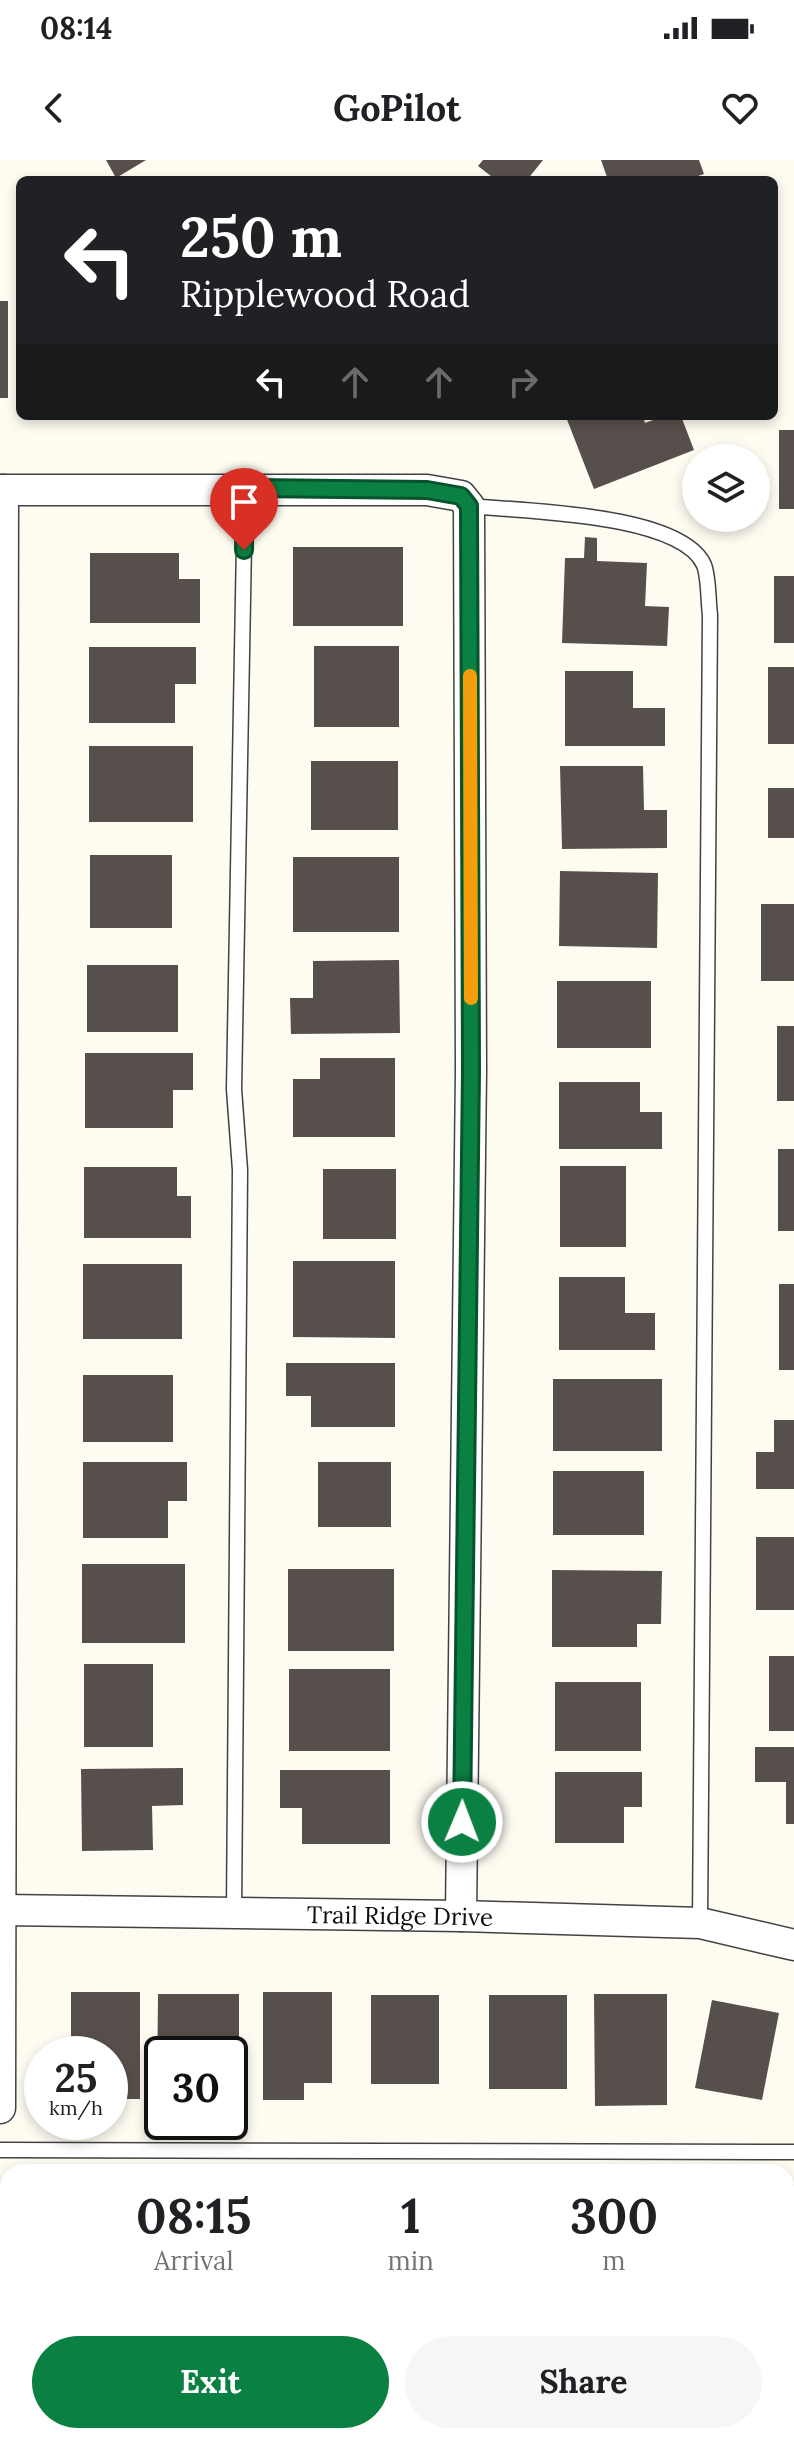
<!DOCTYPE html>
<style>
body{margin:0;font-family:Lora,serif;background:#f6f6f6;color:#202124;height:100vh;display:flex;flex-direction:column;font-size:30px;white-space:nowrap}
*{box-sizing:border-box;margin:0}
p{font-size:26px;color:#757577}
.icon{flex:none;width:44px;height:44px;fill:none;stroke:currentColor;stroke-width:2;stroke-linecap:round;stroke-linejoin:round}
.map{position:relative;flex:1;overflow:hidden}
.sheet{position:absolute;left:0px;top:2004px;width:794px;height:280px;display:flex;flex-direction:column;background:#fff;border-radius:24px 24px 0 0;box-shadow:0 4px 12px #0003}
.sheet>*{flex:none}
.top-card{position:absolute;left:16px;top:16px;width:762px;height:244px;border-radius:12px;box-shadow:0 4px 12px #0003;background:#202124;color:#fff;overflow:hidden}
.tools{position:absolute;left:682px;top:284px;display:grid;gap:16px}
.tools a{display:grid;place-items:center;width:88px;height:88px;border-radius:50%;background:#fff;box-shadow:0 4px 12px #0003;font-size:40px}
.speed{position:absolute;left:24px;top:1876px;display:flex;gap:16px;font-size:40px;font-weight:700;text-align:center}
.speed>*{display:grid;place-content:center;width:104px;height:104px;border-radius:50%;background:#fff;box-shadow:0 4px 12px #0003;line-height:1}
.speed small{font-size:20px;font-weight:400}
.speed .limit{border:4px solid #111;border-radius:12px;background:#fff;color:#111}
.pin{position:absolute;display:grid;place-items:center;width:68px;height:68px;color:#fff;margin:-82px -34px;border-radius:50% 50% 50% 0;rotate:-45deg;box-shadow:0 0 8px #0007}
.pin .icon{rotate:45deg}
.me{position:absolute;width:88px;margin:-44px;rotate:1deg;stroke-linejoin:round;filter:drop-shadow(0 0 6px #0008)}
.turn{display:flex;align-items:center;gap:28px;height:168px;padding:0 32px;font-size:36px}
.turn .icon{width:104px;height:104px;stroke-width:2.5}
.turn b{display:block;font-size:56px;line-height:68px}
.lanes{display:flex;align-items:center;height:76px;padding:0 32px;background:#0003;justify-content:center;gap:40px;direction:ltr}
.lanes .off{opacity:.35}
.eta{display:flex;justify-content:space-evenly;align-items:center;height:136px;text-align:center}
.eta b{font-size:48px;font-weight:800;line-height:56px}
.button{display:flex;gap:16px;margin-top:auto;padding:16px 32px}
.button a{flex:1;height:92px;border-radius:48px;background:#0b8043;color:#fff;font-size:32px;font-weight:800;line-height:92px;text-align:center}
.button a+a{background:#f6f6f6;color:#202124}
.status{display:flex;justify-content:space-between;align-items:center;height:56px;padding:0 40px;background:#fff;direction:ltr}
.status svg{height:22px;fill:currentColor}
header{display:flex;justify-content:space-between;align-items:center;height:104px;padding:0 32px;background:#fff;font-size:36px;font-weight:800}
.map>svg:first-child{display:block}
.building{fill:#574f4b}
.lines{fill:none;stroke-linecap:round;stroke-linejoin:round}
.lane-casing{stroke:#424242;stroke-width:17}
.street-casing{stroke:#424242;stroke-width:33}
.lane{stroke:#fff;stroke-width:14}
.street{stroke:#fff;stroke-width:30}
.route-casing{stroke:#07532c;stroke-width:20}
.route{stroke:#0b8043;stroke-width:14}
.slow{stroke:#f59e0b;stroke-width:14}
.labels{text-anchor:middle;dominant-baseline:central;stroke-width:8;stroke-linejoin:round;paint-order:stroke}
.street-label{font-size:24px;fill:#0f0f0f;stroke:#fff}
</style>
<div class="status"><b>08:14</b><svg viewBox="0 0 49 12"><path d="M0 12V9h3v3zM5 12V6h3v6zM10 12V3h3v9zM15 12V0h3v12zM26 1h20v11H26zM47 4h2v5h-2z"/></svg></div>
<header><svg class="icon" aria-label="back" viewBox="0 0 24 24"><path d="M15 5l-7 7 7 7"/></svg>GoPilot<svg class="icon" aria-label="heart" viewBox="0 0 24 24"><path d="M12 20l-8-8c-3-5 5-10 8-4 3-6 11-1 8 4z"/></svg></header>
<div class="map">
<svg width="794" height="2284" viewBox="0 0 794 2284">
<rect width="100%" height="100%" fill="#fefbf1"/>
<path class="building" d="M106,0H146L116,18Z
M483,0H543L527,20H496L478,6Z
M601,0H699L704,14L686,20H608Z
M0,141H8V238H0Z
M643,256L645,263L664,256H681L694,290L594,329L566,257Z
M779,270H794V349H779Z
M585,377L597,378V401L647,403L645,446L669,447L667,486L562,483L565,398H584Z
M293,387H403V466H293Z
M90,393H179V419H200V463H90Z
M774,416H794V483H774Z
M314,486H399V567H314Z
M89,487H196V524H175V563H89Z
M768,507H794V584H768Z
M565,511H633V548H665V586H565Z
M89,586H193V662H89Z
M311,601H398V670H311Z
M560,606H643L644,650H667V688L562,689Z
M768,628H794V678H768Z
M90,695H172V768H90Z
M293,697H399V772H293Z
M560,711L658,713L657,788L559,786Z
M761,744H794V821H761Z
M399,800L400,873L291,874L290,838H313V801Z
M87,805H178V872H87Z
M557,821H651V888H557Z
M777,866H794V941H777Z
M85,893H193V930H173V968H85Z
M320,898H395V977H293V919H320Z
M559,922H640V952H662V989H559Z
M778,989H794V1071H778Z
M560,1006H626V1087H560Z
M84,1007H177V1036H191V1078H84Z
M323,1009H396V1079H323Z
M293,1101H395V1178L293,1177Z
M83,1104H182V1179H83Z
M559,1117H625V1153H655V1190H559Z
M779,1124H794V1210H779Z
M286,1203H395V1267H311V1236H286Z
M83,1215H173V1282H83Z
M553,1219H662V1291H553Z
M774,1260H794V1329H756V1292H774Z
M83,1302H187V1341H168V1378H83Z
M318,1302H391V1367H318Z
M553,1311H644V1375H553Z
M756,1377H794V1450H756Z
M82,1404H185V1483H82Z
M288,1409H394V1491H288Z
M552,1410L662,1411L661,1464H637V1487H552Z
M769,1496H794V1571H769Z
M84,1504H153V1587H84Z
M289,1509H390V1591H289Z
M555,1522H641V1591H555Z
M755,1587H794V1664H786V1622H755Z
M183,1608V1645L152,1646L153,1690L82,1691L81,1609Z
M280,1610H390V1684H302V1648H280Z
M555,1612H642V1647H624V1683H555Z
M71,1832H140V1939H110V1894H71Z
M263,1832H332V1923H304V1940H263Z
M158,1834H239V1915H230V1894H162V1938H157Z
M594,1834H667V1945L595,1946Z
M371,1835H439V1924H371Z
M489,1835H567V1929H489Z
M712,1840L779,1853L762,1940L695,1928Z"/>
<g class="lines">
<defs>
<path id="lane" d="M469,346C521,351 681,353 704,405C709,418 708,440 710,455L700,1763
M234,1752L240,1010L234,929L245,329
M0,1990L794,1992"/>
<g id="street">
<path d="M0,330H427L461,336L469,346L471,911L461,1756"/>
<path id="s1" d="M2,1750L461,1756L700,1763L794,1785"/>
<path d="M0,1948L3,330"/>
<path d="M0,2207L8,2214"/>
<path d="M786,2223H794"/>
</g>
</defs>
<use href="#lane" class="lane-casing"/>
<use href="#street" class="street-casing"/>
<use href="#lane" class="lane"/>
<use href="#street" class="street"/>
</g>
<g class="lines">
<defs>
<path id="route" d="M244,390L245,328L427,330L461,336L469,346L471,911L462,1662"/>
</defs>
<use href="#route" class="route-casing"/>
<use href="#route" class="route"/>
<path class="slow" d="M470,516L471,838"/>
</g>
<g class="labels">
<g class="street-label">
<text stroke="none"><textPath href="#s1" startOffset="398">Trail Ridge Drive</textPath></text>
</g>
</g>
</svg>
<div class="tools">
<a><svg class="icon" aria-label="layers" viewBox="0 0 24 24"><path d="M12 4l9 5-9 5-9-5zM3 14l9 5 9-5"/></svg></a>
</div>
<div class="speed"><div>25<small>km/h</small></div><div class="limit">30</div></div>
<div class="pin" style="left:244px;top:390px;background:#d93025"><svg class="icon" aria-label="arrive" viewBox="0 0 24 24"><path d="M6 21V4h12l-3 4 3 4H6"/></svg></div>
<svg class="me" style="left:462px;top:1662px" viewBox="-20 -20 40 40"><circle r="17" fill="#0b8043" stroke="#fff" stroke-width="3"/><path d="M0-11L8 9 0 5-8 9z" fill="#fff"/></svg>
<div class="top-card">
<div class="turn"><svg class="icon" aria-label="left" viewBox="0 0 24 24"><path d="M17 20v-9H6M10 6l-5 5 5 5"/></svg><div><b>250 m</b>Ripplewood Road</div></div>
<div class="lanes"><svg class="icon" aria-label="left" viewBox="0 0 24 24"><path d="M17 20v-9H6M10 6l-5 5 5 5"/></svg><svg class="icon off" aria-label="ahead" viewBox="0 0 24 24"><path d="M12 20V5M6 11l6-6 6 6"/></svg><svg class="icon off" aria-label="ahead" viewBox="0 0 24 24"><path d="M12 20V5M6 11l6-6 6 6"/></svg><svg class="icon off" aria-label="right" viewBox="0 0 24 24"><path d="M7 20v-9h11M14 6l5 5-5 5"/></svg></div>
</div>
<section class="sheet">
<div class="eta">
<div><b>08:15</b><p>Arrival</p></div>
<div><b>1</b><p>min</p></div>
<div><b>300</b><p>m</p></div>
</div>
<div class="button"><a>Exit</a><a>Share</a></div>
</section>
</div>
